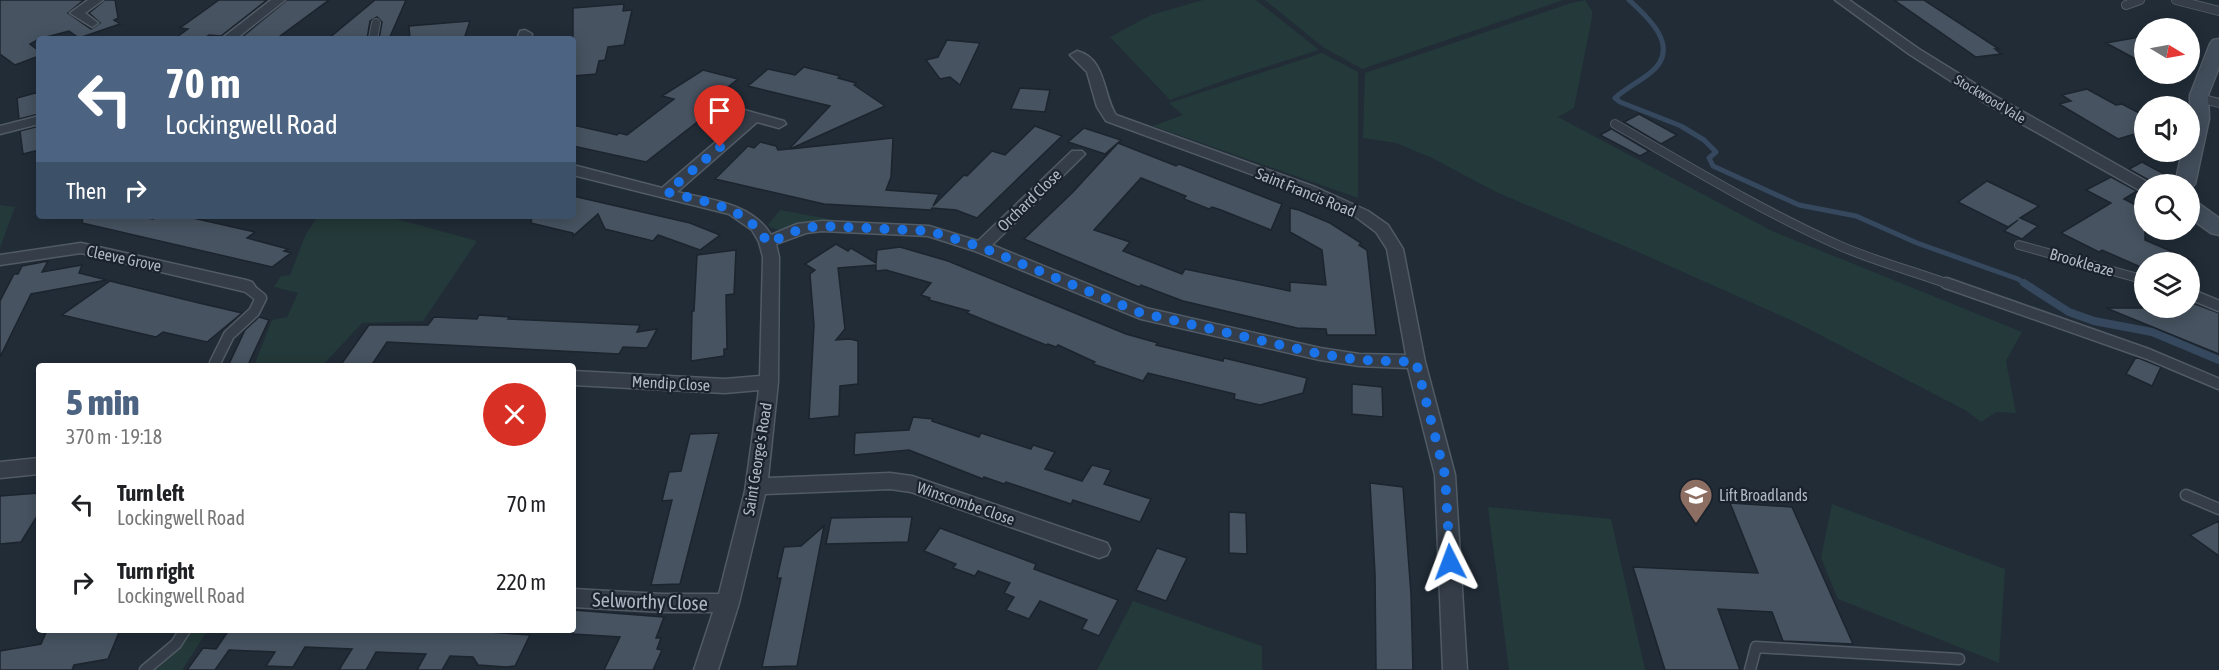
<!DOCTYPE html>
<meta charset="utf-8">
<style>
body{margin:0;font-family:"Asap Condensed",sans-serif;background:#f2f2f2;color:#202124;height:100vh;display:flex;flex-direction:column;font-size:22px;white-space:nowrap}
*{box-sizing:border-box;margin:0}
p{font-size:20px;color:#757577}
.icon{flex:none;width:33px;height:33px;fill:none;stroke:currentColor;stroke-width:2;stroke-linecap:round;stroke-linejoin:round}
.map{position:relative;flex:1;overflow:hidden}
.details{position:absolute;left:36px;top:363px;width:540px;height:270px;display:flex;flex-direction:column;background:#fff;border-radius:6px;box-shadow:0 3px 15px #0003}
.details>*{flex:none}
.guide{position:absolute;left:36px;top:36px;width:540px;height:183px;border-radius:6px;box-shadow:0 3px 15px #0003;background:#4c6482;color:#fff;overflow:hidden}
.needle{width:39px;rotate:100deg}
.fabs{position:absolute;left:2134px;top:18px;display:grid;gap:12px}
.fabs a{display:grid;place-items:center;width:66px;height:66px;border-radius:50%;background:#fff;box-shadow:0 3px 15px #0003;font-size:30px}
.pin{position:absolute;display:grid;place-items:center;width:51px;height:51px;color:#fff;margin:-62px -26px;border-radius:50% 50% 50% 0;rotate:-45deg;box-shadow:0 0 6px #0007}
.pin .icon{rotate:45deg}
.me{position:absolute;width:66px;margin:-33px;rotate:357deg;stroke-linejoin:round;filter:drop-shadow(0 0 4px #0008)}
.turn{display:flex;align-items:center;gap:21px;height:126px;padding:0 30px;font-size:27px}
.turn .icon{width:78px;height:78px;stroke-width:2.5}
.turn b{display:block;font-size:42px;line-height:51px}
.then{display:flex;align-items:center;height:57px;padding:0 30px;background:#0003;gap:12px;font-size:22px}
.round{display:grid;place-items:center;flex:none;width:63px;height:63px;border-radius:32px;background:#f2f2f2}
.overview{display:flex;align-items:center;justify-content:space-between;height:102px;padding:0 30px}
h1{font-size:36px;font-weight:800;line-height:45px;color:#4c6482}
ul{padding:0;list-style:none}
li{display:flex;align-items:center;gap:18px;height:78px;padding:0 30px}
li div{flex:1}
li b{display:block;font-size:22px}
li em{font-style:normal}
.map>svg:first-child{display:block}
.green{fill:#243939}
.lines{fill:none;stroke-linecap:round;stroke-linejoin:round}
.stream-far1{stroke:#35485e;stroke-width:5}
.stream{stroke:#35485e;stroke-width:8}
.building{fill:#475361;stroke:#1c242e;stroke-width:1.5}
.lane-far1-casing{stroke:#515b65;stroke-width:10}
.lane-casing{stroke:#515b65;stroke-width:13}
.street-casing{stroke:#515b65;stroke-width:3}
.secondary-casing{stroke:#515b65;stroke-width:3}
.lane-far1{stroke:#343d48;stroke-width:8}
.lane{stroke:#343d48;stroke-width:10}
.street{fill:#343d48;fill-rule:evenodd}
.secondary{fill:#424d5b;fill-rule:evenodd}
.route{stroke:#1a73e8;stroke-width:10;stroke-dasharray:0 18}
.labels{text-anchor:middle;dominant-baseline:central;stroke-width:4.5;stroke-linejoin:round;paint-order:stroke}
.far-street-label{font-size:14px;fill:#aeb8c4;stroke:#1a222c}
.street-label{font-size:16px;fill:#aeb8c4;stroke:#1a222c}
.poi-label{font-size:16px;fill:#aeb8c4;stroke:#1a222c;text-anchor:start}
.near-street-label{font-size:20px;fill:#aeb8c4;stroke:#1a222c}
</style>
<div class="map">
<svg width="2219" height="670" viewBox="0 0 2219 670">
<rect width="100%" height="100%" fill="#212c37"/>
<path class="green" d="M1203,0H1256L1319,50L1231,78L1170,100L1110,37L1151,15Z
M1265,0H1563L1362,69L1323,47Z
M1585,0L1592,11V17L1574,108L1558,117L1772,231L2022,332L2006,361L2016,413L1996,412L1981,422L1965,410L1795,322L1636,251L1496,192L1432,158L1396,143L1363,138L1365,73L1568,4Z
M1322,53L1358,72V198L1153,126L1183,115L1169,103Z
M0,205L15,207L0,248Z
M780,210L829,219L827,222C812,225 781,237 768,225Z
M318,216H386L477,241L423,321L362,323L322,366H254L272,320L287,317L298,293L274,287L281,276L290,275L306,234Z
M1832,504L2005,569L1999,663L1838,599L1821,558Z
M1488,507L1611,519L1645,670H1509Z
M1133,601L1262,646V670H1097Z
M191,630H208L182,670H156L179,649Z"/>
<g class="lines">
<path class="stream-far1" d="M1629,0C1649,18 1682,48 1650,73C1639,82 1626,88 1615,98L1620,102L1681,126L1704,140L1716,152L1709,158L1713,166L1799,205L1856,216L1917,243L2018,279L2027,285"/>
<path class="stream" d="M2024,283L2069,312L2094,321L2152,332L2219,360"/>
</g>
<path class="building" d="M0,0H84L68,13L91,29L100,23L89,13L105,0H115L118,18L114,20L120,24L79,38L69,31L39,39L30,44L39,51V56L15,65L0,54Z
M219,0H267L221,36L209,35L203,39H174L188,29L180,28Z
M287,0H329L276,39L242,37Z
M375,0H406L389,39H379L382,22L377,17L370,21L367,39H328Z
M1894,0H1924L1999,49H1995L2001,54L1976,57Z
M624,4L623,11L632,10L624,45L608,47L605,60L599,61L596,74L573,76V8Z
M470,21L464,39H410L409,26Z
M2145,36V64L2106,43Z
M947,40L980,43L960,85L950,77L940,79L926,60L938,57Z
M804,67L840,76L838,78L856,83L854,85L885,106L790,149L893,138L891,177L886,190L939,194L933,206L964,175L967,176L992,151L1005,155L1035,126L1062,136L977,218L956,210L932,208L931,210L824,204L715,179L748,146L754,148L760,142L776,146L778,150L789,149L830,106L748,86L768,69L795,75Z
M703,70L738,79L700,109L710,112L646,162L573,146V125L617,135L619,133L627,135L674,99L662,96Z
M1020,88L1050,90L1045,112L1011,109Z
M2087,89L2116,105L2122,104L2145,116V131L2118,139L2059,104L2071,101L2062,95Z
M39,92V114L19,119L17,98Z
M1639,114L1677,135L1661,144L1624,122Z
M39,126V150L23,154L20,131Z
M1084,128L1121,140L1105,154L1068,142Z
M1611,129H1612L1649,151L1640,156L1600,135Z
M1118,143L1176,166L1179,164L1282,204L1271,230L1221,210L1212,207L1209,209L1184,199L1186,196L1141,178L1094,230L1130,242L1123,251L1182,274L1185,269L1290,291V282L1326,285L1322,250L1290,232V208L1299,210L1330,223L1361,243L1359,245L1367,250L1376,335H1327L1326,329L1297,328L1183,301L1141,285L1139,287L1024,239L1073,192Z
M2142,162L2166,175L2152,182L2129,169Z
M2111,177L2137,191L2124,199L2145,210V240L2196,262H2145V269L2102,250L2099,252L2061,233L2111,203L2086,190Z
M1987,181L2039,206L2020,218L2038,226L2022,239L2004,231L2018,220L2008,227L1958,202Z
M573,196L690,223L720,235L700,250L658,235L653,241L605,229L598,214L573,236V233L531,223L532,216H573Z
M83,216H137L153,219L158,216H184L255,232L247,238L288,249L284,251L291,253L272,267L82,223Z
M836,244L848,251L851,248L876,263L877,250L900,247L948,261L1126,334L1158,343L1156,345L1223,361L1224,358L1307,378L1303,393L1260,405L1234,399L1235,394L1148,373L1143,381L1093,364L1095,362L1058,345L1056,347L1048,344L1046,345L967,313L969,311L929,300L930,298L921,295L931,283L886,270L876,271V265L838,268L845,329L836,340L850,339L858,341V384L840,386L839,416L809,419L814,325L810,274L815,270L805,264Z
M736,250L734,294L726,295L727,349H724V356L691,361L692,311H694L697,255Z
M48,261L42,272L82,265L79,273L107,280L31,294L0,357V301L14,274H18L22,266Z
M110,281L199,303L242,313L207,342L163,332L156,337L62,315Z
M2190,302L2219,313V354L2106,308H2190Z
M479,315L510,317L508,319L640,325L637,332L657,329L647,348L623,347L619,354L387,342L371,366H340L369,325H428L434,317L477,319Z
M259,317L269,320L248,365L228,366L245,330Z
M2136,357L2161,367L2152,386L2126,374Z
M1352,384L1382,387L1383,417L1352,414Z
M913,417L933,419L932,421L979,437L981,433L1031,449L1033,445L1055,452L1045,469L1082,481L1092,465L1111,470L1104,484L1151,499L1140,522L1073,500L1071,504L1006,482L1004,484L984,477L983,479L909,450L854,455L855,433L909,430Z
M719,433L680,584L651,585L672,500L662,501L669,472L681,471L690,434Z
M1370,483L1403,487L1411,594L1413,670H1376L1375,574Z
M39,493V513L21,542L0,544V496Z
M1730,503L1792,507L1853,644L1783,641L1772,612L1718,609L1740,670H1665L1633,567L1758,573Z
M1229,512L1246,513L1247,554L1229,553Z
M885,517H912L908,542L826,544L831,518Z
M2219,521V556L2190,535Z
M824,526L797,666L762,667L781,578H777L784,547L801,546Z
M940,528L1036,564L1034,569L1118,600L1099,636L1082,629L1087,620L1040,601L1029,619L1006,610L1014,597L1004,593L1010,583L978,571L975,576L953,568L956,564L924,551Z
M1157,548L1187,558L1166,601L1136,590Z
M573,610L664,617L656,638H661L657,649L662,650L653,670H604L620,637L573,634Z
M47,630H120L108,659L74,665L72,670H0V651L41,644Z
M229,630H459L530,635L515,666L506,667L478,665L473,657L450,656L442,670H417L426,654L376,652L366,670H339L352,649L305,647L293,667L266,666L275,652L229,650L215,670H187L203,648L216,649Z"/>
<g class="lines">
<defs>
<path id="lane-far1" d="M2176,0L2219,11
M2126,5L2140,0
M373,39L376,23
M2199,98L2219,103
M1615,124C1688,166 1760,210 1838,245C1874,261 1913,271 1951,285
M2019,245L2145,280"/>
<path id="lane" d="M1946,283L2148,354L2219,384
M2190,294L2219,306
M215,363L229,335L254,312L261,298L246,286
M2186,495L2219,509
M145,670L176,644L185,630
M1750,670L1756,647L1959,659"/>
<path id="street" d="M88,0H103L85,13L98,23L92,27L70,13Z
M271,0H285L236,39H221Z
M1835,0H1849L1919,49L1995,96L2151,184H2145V192L2139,190L1985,103L1909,54Z
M525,30L532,34L531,39H517L520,31Z
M1077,51C1106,58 1103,95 1116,115L1315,187L1368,211L1388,225L1403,249L1425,362L1455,475L1467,670H1443L1435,475L1408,368L1359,366L1320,360L1141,319L975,251L928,236L822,231L806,233L776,244L779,257L778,382L768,478L890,473L912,476L1107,543L1110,549L1107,555L1099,558L911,492L890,489L765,494L739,603L718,670H694L713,612H662L573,607V589L662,594H719L745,491L759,390L725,393L573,385V371L725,379L760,376L763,257L759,242L752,230L729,214L573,175V165L662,188L744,118L725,113L723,110L725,107L730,106L784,121L786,124L779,128L757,122L677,192C710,200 752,203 771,235L797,224L822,221L929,226L978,241L1072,151H1082L1085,154L1082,157L992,245L1146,308L1320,348L1359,354L1406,355L1387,249L1376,232L1356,217L1303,193L1106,121L1097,107L1087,72L1070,55Z
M39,116V124L0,134V126Z
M81,243L246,280L252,282L255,286L252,290L246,292L81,253L0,265V255Z
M39,458V474L0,478V462Z"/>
<path id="secondary" d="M2219,39V67L2208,95L2209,119L2195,184L2190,189V184H2175L2182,152H2190V95L2210,44L2213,40Z
M2190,202L2198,203L2219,218V235L2211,233L2190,218Z"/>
</defs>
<use href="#lane-far1" class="lane-far1-casing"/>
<use href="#lane" class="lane-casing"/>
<use href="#street" class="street-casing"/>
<use href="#secondary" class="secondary-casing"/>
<use href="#lane-far1" class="lane-far1"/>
<use href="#lane" class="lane"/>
<use href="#street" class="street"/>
<use href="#secondary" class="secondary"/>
</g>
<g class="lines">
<path class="route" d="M720,147L667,192C707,203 745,205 768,243L803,228L822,226L929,231L981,247L1141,313L1320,354L1359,360L1416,362L1445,475L1450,562"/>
</g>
<defs>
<symbol id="school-pin" viewBox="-11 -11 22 30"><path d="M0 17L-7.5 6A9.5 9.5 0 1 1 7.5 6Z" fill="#8d6e63" stroke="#1a222c"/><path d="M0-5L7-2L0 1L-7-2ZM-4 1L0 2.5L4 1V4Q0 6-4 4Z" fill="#fff"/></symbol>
</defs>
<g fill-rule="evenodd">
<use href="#school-pin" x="1677" y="476" width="38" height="52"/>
</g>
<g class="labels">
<g class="far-street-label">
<text transform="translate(1990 99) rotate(31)">Stockwood Vale</text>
</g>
<g class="street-label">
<text transform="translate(1306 192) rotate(22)">Saint Francis Road</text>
<text transform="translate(1029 200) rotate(-44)">Orchard Close</text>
<text transform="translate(124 258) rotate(12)">Cleeve Grove</text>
<text transform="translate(2082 262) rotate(16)">Brookleaze</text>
<text transform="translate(671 383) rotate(3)">Mendip Close</text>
<text transform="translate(757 459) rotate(-81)">Saint George's Road</text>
<text transform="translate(966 503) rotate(19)">Winscombe Close</text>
</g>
<g class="poi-label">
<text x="1719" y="495">Lift Broadlands</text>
</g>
<g class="near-street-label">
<text transform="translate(650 601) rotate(2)">Selworthy Close</text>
</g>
</g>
</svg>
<div class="fabs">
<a><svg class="needle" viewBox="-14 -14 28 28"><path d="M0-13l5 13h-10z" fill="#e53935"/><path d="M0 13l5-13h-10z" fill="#757577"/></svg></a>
<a><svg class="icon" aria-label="sound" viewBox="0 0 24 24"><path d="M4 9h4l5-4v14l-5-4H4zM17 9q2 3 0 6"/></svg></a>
<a><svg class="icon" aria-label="search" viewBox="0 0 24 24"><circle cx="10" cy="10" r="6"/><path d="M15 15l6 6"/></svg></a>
<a><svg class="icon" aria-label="layers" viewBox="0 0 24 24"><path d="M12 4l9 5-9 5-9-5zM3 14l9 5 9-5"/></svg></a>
</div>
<div class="pin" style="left:720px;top:147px;background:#d93025"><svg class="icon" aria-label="arrive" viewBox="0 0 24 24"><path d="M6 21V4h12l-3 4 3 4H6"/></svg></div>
<svg class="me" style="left:1450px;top:562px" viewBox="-20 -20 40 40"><path d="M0-17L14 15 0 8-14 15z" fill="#1a73e8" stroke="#fff" stroke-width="4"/></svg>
<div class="guide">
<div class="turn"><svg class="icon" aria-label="left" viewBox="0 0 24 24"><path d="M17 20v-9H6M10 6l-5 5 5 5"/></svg><div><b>70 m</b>Lockingwell Road</div></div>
<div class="then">Then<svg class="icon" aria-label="right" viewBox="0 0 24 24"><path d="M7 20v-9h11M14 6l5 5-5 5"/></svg></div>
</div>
<section class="details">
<div class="overview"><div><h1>5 min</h1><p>370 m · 19:18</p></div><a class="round" style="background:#d93025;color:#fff"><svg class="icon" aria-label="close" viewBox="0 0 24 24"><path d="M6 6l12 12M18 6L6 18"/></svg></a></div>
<ul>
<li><svg class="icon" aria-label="left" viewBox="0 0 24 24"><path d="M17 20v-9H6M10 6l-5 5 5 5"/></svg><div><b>Turn left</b><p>Lockingwell Road</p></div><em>70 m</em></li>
<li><svg class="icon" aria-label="right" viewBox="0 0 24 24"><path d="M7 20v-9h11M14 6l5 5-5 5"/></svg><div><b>Turn right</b><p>Lockingwell Road</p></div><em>220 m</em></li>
</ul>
</section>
</div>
